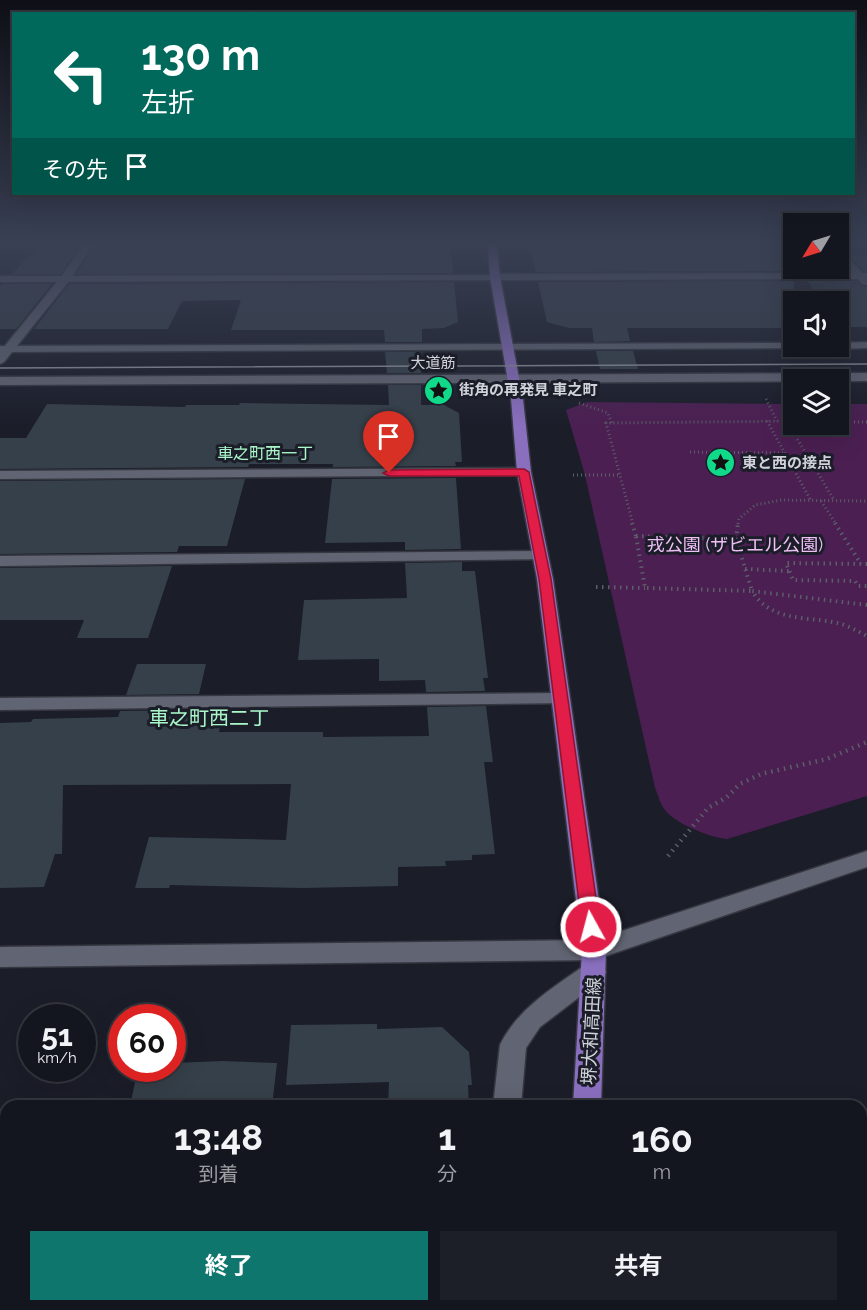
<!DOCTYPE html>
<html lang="ja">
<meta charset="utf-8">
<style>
body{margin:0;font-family:Raleway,"Noto Sans JP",sans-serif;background:#1d1f28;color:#f1f3f6;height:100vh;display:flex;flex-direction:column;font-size:22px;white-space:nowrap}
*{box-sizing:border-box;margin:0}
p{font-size:20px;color:#9d9fa4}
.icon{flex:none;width:33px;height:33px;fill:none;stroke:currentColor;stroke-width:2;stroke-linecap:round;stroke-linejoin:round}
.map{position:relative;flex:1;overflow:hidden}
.panel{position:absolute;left:0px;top:1100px;width:867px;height:212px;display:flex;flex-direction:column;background:#14161f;border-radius:18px 18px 0 0;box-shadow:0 6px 24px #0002,0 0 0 2px #33353d}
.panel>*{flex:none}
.hud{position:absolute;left:12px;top:12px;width:843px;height:183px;border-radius:0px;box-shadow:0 6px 24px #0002,0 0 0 2px #33353d;background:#00695c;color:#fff;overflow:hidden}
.needle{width:39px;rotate:232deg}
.buttons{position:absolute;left:783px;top:213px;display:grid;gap:12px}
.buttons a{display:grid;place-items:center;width:66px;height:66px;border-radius:0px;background:#14161f;box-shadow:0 6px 24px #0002,0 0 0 2px #33353d;font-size:30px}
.speed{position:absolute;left:18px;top:1004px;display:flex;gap:12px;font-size:30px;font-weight:700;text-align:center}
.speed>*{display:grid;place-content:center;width:78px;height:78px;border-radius:50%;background:#14161f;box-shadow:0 6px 24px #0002,0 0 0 2px #33353d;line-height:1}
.speed small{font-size:15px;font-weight:400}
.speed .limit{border:9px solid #d22;background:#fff;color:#111}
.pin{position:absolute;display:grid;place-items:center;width:51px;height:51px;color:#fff;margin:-62px -26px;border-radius:50% 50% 50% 0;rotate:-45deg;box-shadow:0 0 6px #0007}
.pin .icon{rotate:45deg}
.me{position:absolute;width:66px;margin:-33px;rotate:353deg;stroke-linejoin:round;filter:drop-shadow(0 0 4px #0008)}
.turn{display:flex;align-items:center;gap:21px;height:126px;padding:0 30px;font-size:27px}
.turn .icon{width:78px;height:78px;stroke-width:2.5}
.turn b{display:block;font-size:42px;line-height:51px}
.then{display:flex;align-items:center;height:57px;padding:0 30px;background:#0003;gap:12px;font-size:22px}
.eta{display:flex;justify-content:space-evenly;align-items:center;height:102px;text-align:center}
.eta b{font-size:36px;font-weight:700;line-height:42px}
.button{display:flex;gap:12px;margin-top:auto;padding:12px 30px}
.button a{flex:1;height:69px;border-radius:0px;background:#0f766e;color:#fff;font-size:24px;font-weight:700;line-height:69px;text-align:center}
.button a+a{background:#1d1f28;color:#f1f3f6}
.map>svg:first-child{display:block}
.green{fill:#4b1f52}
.water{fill:#0d4c63}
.building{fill:#36404a}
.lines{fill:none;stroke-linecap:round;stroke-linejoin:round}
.street-casing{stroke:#363841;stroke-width:3}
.secondary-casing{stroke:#363841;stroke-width:3}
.primary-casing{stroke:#363841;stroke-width:3}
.path-far2{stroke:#5c5e69;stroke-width:3;stroke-dasharray:1 3;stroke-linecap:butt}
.path-far1{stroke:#5c5e69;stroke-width:4;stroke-dasharray:1.5 4.5;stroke-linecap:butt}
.path{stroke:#5c5e69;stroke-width:4.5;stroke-dasharray:1.5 5;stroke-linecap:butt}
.street{fill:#616472;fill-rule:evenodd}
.secondary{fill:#616472;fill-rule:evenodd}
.primary{fill:#896fbe;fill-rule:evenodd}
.tram{stroke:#8f919a;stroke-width:1.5}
.route{fill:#e11d48;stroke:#92132f;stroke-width:1.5}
.labels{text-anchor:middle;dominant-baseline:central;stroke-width:6;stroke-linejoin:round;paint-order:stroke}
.far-street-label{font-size:15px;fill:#d0d2da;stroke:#1b1d29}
.far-poi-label{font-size:15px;font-weight:bold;fill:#d0d2da;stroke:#1b1d29;text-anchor:start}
.far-neighbourhood-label{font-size:16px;fill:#a9f7c9;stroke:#1b1d29}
.park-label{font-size:18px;fill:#efbff5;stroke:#1b1d29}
.street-label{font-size:18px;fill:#d0d2da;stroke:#1b1d29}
.neighbourhood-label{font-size:20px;fill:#a9f7c9;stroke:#1b1d29}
</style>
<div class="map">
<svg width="867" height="1310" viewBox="0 0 867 1310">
<rect width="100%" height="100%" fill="#1b1d29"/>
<path class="green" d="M587,402L793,404L794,424H838L839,404H867V796L727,839C709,837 672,823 663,807C659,801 658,794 655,788L585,475L566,410Z"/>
<path class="water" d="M867,1126V1310H686L691,1305H861V1133Z"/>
<path class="building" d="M41,244H81L61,274H12Z
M95,244H450L453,273L76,274Z
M529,244H794V271L536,272Z
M867,255V271H864L848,256Z
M794,281V328H627L630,341L594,342L592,328H569L547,322L538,282Z
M807,281H857L862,286L867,287V327H843L838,322V302H822Z
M454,282L458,322L444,328L422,329V342H385L384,330H231L241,300L182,301L168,329H34L69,284Z
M2,284H52L16,329H0V286Z
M596,351H633L638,369H600Z
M385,352H422L421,373H387Z
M388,385H421V405H444L459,413L462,462H455L456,466L333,467V464H249L248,467L0,469V438H26L47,404L185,407L186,405H239L240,403L389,405Z
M456,478L461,549L405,550V542L325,543L332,479Z
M245,479L227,546H179L177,552L0,554V481Z
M462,562V571H475L488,678H483L485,691L426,692L425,680L379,681V659L298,660L304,600L407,598L405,563Z
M172,566L148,638H77L84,620H0V568Z
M137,664H206L199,694L126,695Z
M486,706L493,762H484L495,854L472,855V860L445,861L446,866L398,867V886L303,888L170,885L169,888H135L149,837L286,840L291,784L63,785L62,854H55L44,887L0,888V723L31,722L33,719L118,717L120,711L195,710L192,724L221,723L219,732H323V737L429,736L427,707Z
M377,1024V1029L442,1027L469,1052L472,1085H468L469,1106H388L389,1082L286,1085L291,1025Z
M223,1061L277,1063L272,1106H130L138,1068H172V1063Z"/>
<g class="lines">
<defs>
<path id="street" d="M84,244H93L69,281L4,362L0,364V352L61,277Z
M838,249L863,273H867V285L862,284L858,279L495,280L490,277L495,274L852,273L838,258Z
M524,468L529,469L531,472L529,475L0,479V471Z
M540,551L548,556L546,559L0,566V556Z
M561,693L568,695L570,699L568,703L0,710V698Z
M594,962L603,965L606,972L603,979L540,1027L526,1048L521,1106H493L500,1045C518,1008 553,988 585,965Z
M469,1305H501L500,1310H468Z"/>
<path id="secondary" d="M499,275L500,277L495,280L0,282V276Z
M867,342V348L838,349L833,346H838V343Z
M794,343V346H799L798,348L0,352V346Z
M867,373V381L0,385V377Z
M867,851V867L594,960L0,967V947L594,940Z"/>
<path id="primary" d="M488,244H497L500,277L523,399L531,472L553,579L606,950L601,1106H573L582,950L537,579L517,472L511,399L490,277Z
M560,1305H592V1310H560Z"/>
</defs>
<use href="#street" class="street-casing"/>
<use href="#secondary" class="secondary-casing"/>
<use href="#primary" class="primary-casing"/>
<path class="path-far2" d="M766,399L777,421
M579,403L608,413L612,423
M767,421L810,499
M787,422L834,500
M838,422H867
M690,452L784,453
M573,475H618
M821,501L836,524
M633,524L606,423L794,421
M738,524L739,519L755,505L781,500L867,501"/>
<path class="path-far1" d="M632,523L636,536
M835,523L861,564
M636,536L736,539L752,591L645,588Z
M736,539L738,523
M867,564L786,563L793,580L855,581L858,586H867
M745,569L789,571
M596,587L645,588
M867,605L752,591C771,622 805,616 837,623C847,625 857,631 867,636"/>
<path class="path" d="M668,856L708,808L727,797L740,784L761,774L827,759L867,742"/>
<use href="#street" class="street"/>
<use href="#secondary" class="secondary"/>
<use href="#primary" class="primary"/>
<path class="tram" d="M0,368L867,364"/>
</g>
<linearGradient id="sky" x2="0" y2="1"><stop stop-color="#0f1017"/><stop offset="0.57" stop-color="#394054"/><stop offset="1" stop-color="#394054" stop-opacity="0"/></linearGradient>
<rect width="867" height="427" fill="url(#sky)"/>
<path class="route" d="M524,469L529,472L551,579L600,927L598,932L591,934L585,932L582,927L539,579L519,476H389L383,473L389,470Z"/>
<defs>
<symbol id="sight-disc" viewBox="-11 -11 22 22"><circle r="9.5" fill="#10d98a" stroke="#1b1d29"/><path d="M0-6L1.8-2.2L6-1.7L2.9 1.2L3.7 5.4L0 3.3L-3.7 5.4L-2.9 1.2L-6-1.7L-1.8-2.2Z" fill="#111"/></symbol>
</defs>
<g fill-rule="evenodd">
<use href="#sight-disc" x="422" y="374" width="33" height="33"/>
<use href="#sight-disc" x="704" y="446" width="33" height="33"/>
</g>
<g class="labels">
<g class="far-street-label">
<text x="433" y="363">大道筋</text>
</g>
<g class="far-poi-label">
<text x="459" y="390">街角の再発見 車之町</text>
<text x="742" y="463">東と西の接点</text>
</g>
<g class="far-neighbourhood-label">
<text x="265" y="453">車之町西一丁</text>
</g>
<g class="park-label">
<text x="735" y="544">戎公園 (ザビエル公園)</text>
</g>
<g class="street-label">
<text transform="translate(591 1031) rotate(-87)">堺大和高田線</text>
</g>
<g class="neighbourhood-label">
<text x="209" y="718">車之町西二丁</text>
</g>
</g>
</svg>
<div class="buttons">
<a><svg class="needle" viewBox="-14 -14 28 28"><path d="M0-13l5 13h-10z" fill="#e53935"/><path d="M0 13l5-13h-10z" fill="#9d9fa4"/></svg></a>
<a><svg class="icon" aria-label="sound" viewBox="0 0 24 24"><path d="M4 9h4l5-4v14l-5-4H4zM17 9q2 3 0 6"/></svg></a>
<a><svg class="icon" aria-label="layers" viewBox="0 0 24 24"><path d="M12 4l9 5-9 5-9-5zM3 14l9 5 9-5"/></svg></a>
</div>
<div class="speed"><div>51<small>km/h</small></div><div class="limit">60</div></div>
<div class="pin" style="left:389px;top:473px;background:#d93025"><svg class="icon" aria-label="arrive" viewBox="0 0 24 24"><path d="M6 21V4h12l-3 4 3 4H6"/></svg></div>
<svg class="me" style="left:591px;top:927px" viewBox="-20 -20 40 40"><circle r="17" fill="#e11d48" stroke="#fff" stroke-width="3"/><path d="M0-11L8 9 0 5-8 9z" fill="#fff"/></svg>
<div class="hud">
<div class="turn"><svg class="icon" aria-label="left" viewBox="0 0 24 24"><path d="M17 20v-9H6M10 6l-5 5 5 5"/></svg><div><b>130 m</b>左折</div></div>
<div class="then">その先<svg class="icon" aria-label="arrive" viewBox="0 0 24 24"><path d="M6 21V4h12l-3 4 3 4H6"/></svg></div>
</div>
<section class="panel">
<div class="eta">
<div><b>13:48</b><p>到着</p></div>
<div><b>1</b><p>分</p></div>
<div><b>160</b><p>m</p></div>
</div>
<div class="button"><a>終了</a><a>共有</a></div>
</section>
</div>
